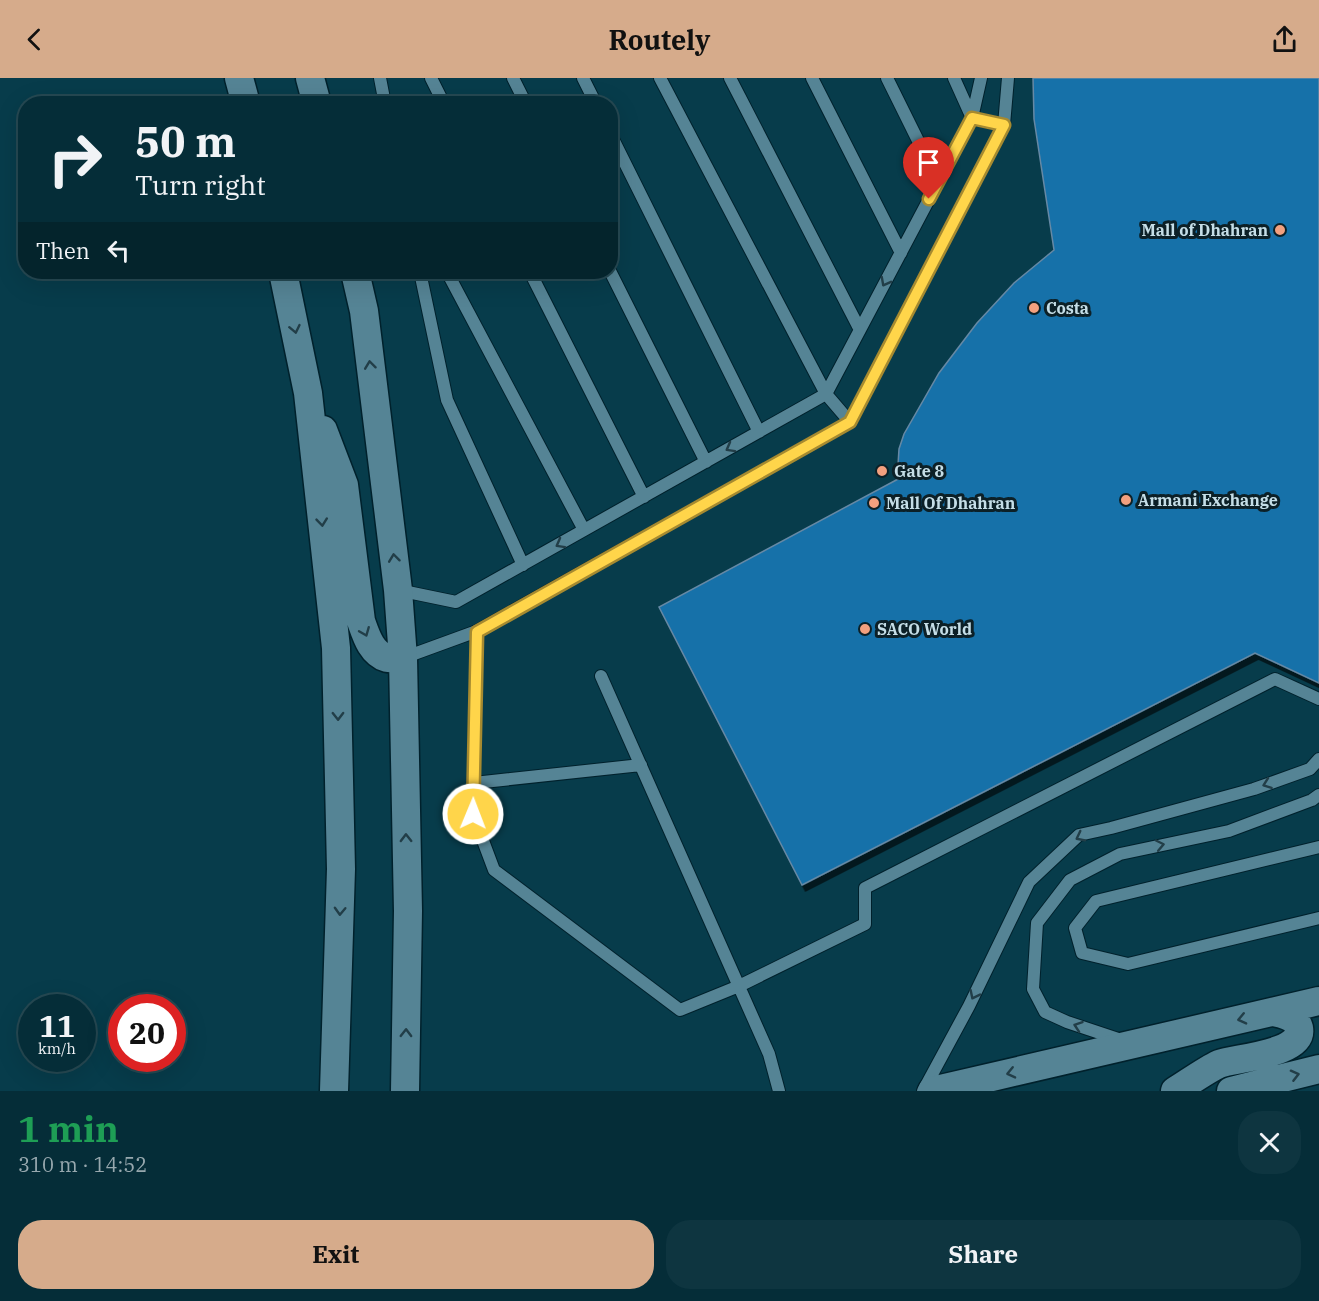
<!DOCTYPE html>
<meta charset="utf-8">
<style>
body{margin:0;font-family:"IBM Plex Serif",serif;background:#0e3540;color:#f1f3f6;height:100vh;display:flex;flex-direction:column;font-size:22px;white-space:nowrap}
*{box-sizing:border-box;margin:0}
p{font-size:20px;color:#97a8ae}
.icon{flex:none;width:33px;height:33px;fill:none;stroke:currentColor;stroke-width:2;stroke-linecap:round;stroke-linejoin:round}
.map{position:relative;height:1013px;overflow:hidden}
.sheet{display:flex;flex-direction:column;background:#052d38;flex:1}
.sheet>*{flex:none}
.banner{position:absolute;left:18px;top:18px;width:600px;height:183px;border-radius:24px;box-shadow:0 6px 24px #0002,0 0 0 2px #264953;background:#052d38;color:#f1f3f6;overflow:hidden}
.speed{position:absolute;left:18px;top:916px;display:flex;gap:12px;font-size:30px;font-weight:700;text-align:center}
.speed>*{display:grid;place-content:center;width:78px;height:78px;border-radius:50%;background:#052d38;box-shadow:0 6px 24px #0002,0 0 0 2px #264953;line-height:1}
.speed small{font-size:15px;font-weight:400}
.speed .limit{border:9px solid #d22;background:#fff;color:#111}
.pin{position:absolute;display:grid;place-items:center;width:51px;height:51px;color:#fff;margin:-62px -26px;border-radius:50% 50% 50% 0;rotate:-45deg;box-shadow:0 0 6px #0007}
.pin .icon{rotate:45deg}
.me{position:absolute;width:66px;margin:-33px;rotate:1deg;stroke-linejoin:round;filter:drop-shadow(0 0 4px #0008)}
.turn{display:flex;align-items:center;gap:21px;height:126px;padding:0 18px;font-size:27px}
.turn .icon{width:78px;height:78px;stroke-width:2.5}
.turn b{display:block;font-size:42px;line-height:51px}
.then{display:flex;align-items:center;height:57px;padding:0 18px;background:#0003;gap:12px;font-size:22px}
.round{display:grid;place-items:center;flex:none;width:63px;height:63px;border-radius:24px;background:#0e3540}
.head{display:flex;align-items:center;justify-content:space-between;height:102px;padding:0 18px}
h1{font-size:36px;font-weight:700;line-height:45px;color:#1e9e55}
.button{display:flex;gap:12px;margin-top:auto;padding:12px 18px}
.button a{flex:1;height:69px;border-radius:24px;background:#d6ab8b;color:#111;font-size:24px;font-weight:700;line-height:69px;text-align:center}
.button a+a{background:#0e3540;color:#f1f3f6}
header{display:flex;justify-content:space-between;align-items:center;height:78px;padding:0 18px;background:#d6ab8b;color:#111;font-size:27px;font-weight:700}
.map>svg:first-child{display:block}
.building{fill:#1771a9;stroke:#6689a5;stroke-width:1.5;filter:url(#shadow)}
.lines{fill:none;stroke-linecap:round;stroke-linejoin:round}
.service-casing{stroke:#00212c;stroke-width:14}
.tertiary-casing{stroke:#00212c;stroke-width:31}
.service{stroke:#558495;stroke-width:12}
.tertiary{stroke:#558495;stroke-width:28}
.oneway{stroke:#223e48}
.route-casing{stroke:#a68a30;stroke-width:15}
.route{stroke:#ffd54a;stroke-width:10}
.poi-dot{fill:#f2a07f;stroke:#0c2027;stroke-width:2}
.labels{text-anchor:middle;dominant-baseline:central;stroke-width:6;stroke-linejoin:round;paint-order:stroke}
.poi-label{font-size:16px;font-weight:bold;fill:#c5dee7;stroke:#0c2027;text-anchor:start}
</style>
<header><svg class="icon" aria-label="back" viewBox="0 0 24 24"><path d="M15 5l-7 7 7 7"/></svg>Routely<svg class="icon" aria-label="share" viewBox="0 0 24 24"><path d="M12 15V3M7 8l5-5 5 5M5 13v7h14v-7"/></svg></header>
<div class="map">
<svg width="1319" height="1013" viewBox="0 0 1319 1013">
<defs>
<filter id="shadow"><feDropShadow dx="3.5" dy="6" stdDeviation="0" flood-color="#0009"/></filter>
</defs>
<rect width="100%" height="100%" fill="#073c4b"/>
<path class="building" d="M1033,0H1319V605L1255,575L802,807L659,529L900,400L898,387L899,371L904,356L939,295L977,245L1014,205L1054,172L1034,41Z"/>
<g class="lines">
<defs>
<path id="service" d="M380,0L385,26
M431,0L444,26
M513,0L526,26
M583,0L596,26
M660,0L826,316L850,344
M730,0L860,252
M812,0L901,175
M887,0L938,103
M954,0L972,40L1004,47
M610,55L759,354
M610,193L706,384
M420,194L447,322L523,487
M447,194L584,452
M530,194L644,419
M398,512L456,524L826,316L972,40L981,0
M477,553L473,736L494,792L680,932L739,908L865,846V810L1275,601L1319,621
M403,580L477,553L850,344L1004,47L1008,0
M601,598L769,976L779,1013
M474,705L641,687
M1319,769L1096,823L1075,850L1082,875L1128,886L1319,840
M1121,962L1067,944L1045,934L1033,911L1037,845L1070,802L1120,776L1229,753L1312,722L1319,717
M923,1013L969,928L1029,804L1079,757L1111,750L1254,711L1310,691L1319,681"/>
<path id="tertiary" d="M239,0L246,26
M310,0L317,26
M283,194L308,315L336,570L341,791L334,1013
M355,194L364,233L398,512L403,580L408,833L405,1013
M323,352L344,407L361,543C366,557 371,575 387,580C391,581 398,580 403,580
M932,1013L1319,923
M1175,1013C1188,1005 1206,992 1219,986C1236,980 1304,976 1299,950C1296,938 1283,936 1273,934
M1231,1013L1319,991"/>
</defs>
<use href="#service" class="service-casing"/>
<use href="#tertiary" class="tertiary-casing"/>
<use href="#service" class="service"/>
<use href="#tertiary" class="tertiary"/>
</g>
<defs><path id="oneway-chevron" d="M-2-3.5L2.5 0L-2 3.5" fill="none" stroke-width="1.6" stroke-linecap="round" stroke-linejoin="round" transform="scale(1.5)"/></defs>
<g class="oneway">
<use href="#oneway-chevron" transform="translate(885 204) rotate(118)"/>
<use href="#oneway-chevron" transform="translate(295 251) rotate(78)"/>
<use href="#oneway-chevron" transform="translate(370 287) rotate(-97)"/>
<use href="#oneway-chevron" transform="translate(730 370) rotate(151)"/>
<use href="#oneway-chevron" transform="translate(322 444) rotate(84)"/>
<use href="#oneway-chevron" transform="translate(560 466) rotate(151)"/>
<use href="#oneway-chevron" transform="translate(394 480) rotate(-97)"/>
<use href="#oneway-chevron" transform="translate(365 554) rotate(68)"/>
<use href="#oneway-chevron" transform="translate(338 638) rotate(89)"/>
<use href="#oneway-chevron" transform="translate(1267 706) rotate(160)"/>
<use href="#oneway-chevron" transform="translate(1080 759) rotate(153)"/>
<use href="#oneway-chevron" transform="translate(406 760) rotate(-91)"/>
<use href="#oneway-chevron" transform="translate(1160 767) rotate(-12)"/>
<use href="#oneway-chevron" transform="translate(340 833) rotate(92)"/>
<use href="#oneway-chevron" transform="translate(974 917) rotate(116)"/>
<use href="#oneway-chevron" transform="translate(1242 941) rotate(167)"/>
<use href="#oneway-chevron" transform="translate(1078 948) rotate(-161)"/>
<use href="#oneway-chevron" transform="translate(406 955) rotate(-89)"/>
<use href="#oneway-chevron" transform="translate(1011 995) rotate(167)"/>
<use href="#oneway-chevron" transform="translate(1295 997) rotate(-14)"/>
</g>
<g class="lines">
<defs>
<path id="route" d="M473,736L477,554L850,344L1004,47L972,40L929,121"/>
</defs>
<use href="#route" class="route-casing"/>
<use href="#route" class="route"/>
</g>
<g class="poi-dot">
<circle cx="1280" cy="152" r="6"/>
<circle cx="1034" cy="230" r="6"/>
<circle cx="882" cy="393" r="6"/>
<circle cx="1126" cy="422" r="6"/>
<circle cx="874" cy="425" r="6"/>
<circle cx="865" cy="551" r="6"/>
</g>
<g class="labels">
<g class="poi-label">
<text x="1268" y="152" text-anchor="end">Mall of Dhahran</text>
<text x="1046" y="230">Costa</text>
<text x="894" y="393">Gate 8</text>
<text x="1138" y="422">Armani Exchange</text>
<text x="886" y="425">Mall Of Dhahran</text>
<text x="877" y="551">SACO World</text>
</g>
</g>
</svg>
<div class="speed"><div>11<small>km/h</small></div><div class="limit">20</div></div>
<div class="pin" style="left:929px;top:121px;background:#d93025"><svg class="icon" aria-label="arrive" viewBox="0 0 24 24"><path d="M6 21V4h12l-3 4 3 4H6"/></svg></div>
<svg class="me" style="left:473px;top:736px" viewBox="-20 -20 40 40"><circle r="17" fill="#ffd54a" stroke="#fff" stroke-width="3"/><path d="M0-11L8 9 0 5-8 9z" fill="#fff"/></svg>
<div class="banner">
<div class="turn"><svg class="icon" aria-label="right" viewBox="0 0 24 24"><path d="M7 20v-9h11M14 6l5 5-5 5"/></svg><div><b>50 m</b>Turn right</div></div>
<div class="then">Then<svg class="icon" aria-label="left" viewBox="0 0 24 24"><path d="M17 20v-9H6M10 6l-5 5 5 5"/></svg></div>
</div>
</div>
<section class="sheet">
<div class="head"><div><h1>1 min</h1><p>310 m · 14:52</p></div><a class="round"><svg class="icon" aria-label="close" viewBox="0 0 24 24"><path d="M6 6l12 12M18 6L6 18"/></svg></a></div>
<div class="button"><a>Exit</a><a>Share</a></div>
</section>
